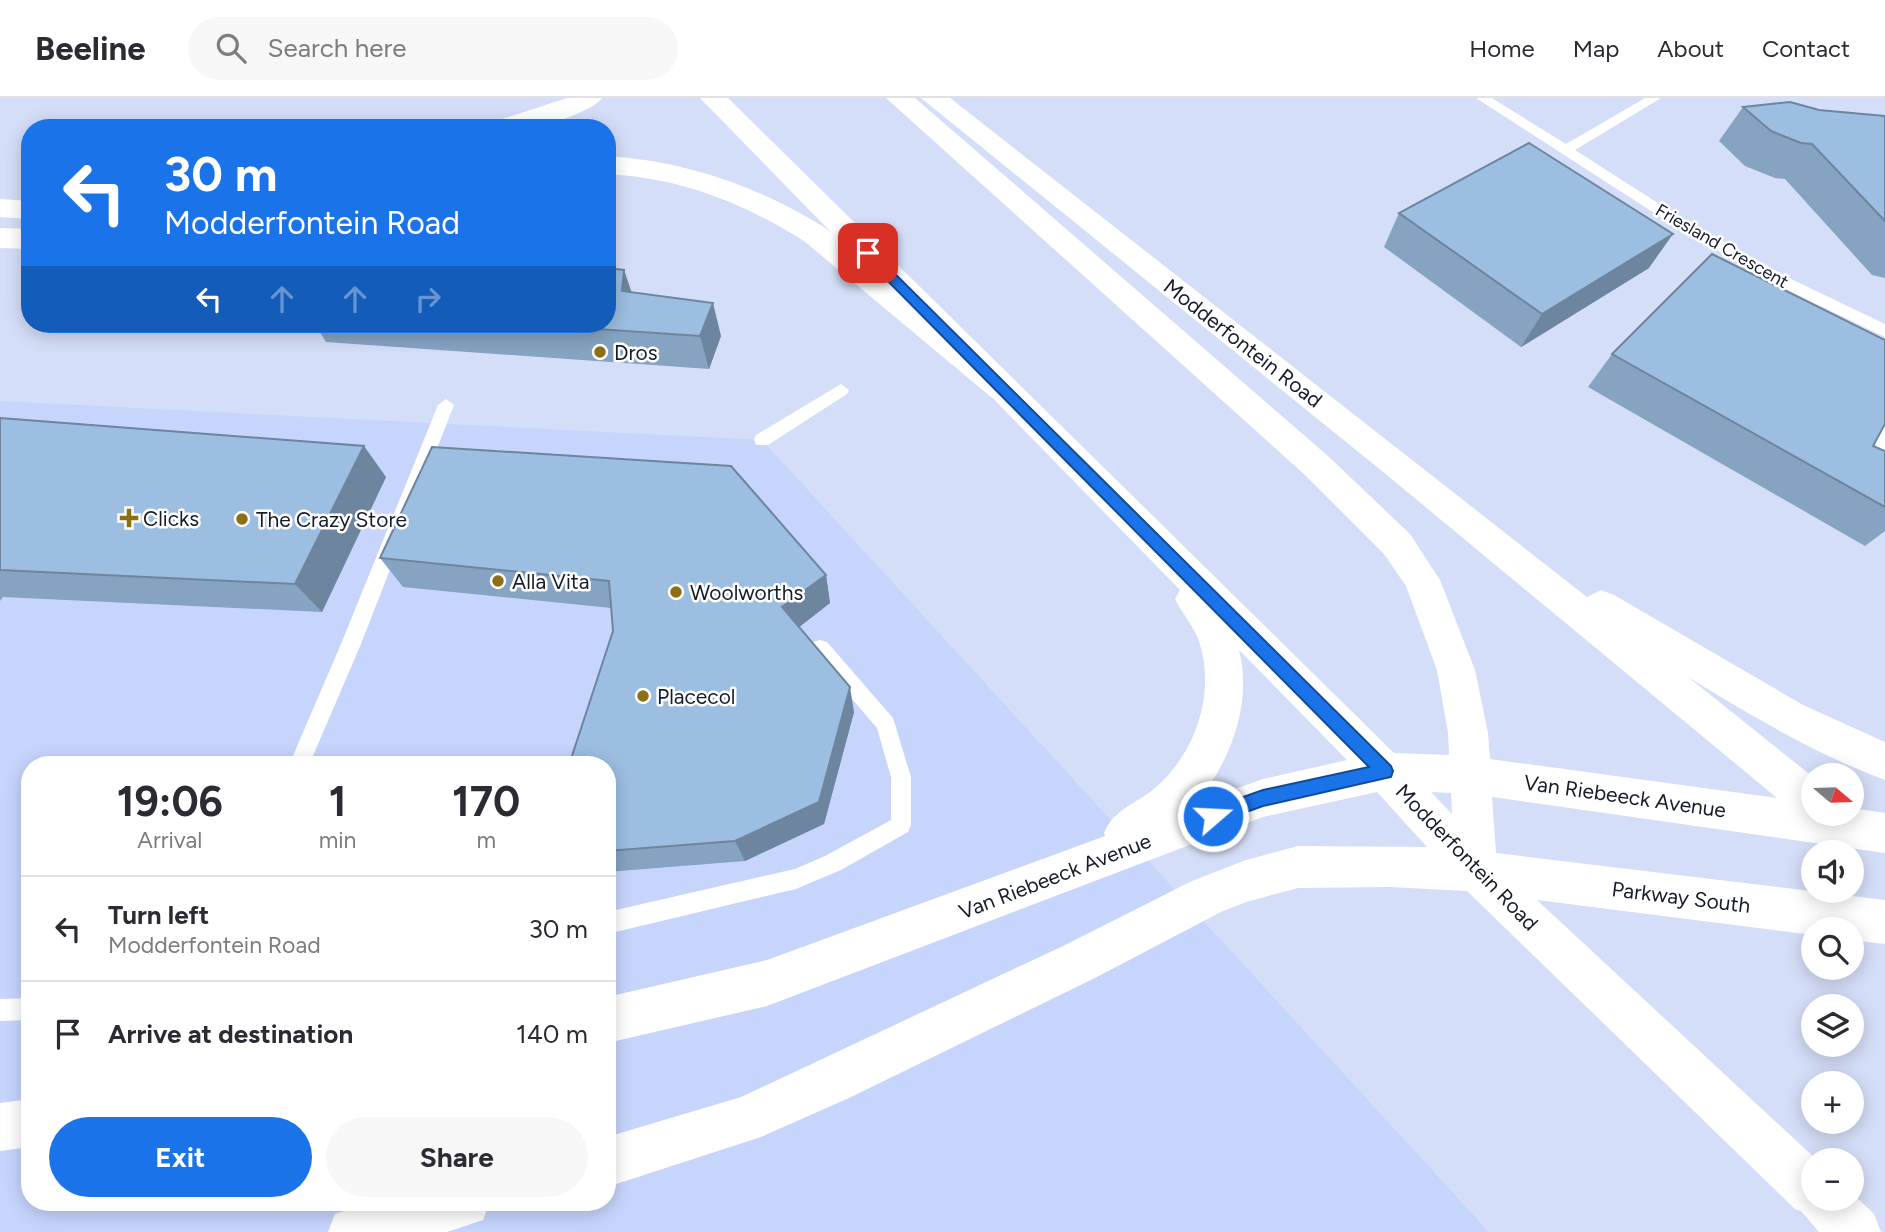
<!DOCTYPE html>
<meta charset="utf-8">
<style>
body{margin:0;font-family:Figtree,sans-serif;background:#f7f7f7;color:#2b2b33;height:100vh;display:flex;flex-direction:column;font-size:26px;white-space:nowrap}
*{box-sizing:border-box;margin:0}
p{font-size:23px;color:#7c7c81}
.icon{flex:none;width:38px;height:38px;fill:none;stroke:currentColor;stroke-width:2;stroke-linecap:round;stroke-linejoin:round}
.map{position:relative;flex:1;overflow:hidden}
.drawer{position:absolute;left:21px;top:658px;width:595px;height:455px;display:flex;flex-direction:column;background:#fff;border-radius:28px;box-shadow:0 4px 18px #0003}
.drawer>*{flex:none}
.top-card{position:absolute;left:21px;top:21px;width:595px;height:214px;border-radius:28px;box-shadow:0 4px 18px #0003;background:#1a73e8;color:#fff;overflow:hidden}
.needle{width:46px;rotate:109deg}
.buttons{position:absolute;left:1801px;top:665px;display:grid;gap:14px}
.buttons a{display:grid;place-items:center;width:63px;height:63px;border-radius:50%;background:#fff;box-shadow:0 4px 18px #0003;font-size:35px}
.pin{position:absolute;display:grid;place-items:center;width:60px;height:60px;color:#fff;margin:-30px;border-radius:14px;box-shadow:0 4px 10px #0006}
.me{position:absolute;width:77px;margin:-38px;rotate:71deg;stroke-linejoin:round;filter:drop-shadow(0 0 5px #0008)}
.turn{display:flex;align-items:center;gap:24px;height:147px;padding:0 28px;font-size:32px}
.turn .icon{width:91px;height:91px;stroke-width:2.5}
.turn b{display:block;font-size:49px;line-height:60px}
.lanes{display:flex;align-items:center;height:66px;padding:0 28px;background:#0003;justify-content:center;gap:35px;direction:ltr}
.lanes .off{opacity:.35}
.eta{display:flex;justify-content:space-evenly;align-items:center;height:119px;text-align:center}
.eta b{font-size:42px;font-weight:700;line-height:49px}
.cta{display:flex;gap:14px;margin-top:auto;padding:14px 28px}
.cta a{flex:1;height:80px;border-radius:42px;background:#1a73e8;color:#fff;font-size:28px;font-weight:700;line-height:80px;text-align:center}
.cta a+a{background:#f7f7f7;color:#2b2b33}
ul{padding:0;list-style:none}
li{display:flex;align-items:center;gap:21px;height:105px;padding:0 28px;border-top:2px solid #e1e1e2}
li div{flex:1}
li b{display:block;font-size:26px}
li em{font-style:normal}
header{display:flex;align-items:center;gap:42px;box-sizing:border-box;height:98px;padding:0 35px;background:#fff;border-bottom:2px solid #e1e1e2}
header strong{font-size:33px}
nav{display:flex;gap:38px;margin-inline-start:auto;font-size:24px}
.search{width:490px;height:63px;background:#f7f7f7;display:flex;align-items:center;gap:18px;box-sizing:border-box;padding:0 24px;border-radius:38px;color:#7c7c81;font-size:26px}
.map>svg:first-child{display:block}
.built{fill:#c7d5fd;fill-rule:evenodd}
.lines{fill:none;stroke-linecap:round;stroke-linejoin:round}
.service{fill:#fff;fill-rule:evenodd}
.primary{fill:#fff;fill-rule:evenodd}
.motorway{fill:#fff;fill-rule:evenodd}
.wall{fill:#86a3c2}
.shaded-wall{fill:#6d859e}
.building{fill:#9cbee1;stroke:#6d859e;stroke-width:2}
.route{fill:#1a73e8;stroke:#114b97;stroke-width:2}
.poi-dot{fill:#8c7013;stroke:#fff;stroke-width:2.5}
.labels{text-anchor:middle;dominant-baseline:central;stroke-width:5;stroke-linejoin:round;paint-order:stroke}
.far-street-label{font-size:18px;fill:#171c2b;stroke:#fff}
.street-label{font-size:21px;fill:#171c2b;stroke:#fff}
.poi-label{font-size:21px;fill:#171c2b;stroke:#fff;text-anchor:start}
</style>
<header>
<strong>Beeline</strong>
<div class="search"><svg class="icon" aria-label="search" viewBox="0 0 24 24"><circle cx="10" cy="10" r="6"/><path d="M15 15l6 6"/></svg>Search here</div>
<nav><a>Home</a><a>Map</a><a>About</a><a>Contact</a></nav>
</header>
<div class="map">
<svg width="1885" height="1134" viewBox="0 0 1885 1134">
<rect width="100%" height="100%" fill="#d5def8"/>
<path class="built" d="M0,303L762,342L1489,1134H0ZM30,667H607V1104H30Z"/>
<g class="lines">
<path class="service" d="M1476,0H1492L1566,46L1645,0H1661L1575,52L1675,116L1787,179L1885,226V239L1777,187L1665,122Z
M1885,275V378L1879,376L1876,371L1874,297L1877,281Z
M841,286L849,292L847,296L768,347H756L754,342L756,337Z
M446,301L454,307L361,546L309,667H289L341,546L438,307Z
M820,542L827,544L893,620L911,679V727L908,734L841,772L796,791L607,836V814L795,771L825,758L891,722V679L877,630L813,556L810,550L813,544Z
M30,900V922L0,923V901Z"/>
<path class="primary" d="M700,0H728L1394,655L1449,657L1448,635L1437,572L1406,488L1384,456L1304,376L886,0H915L1328,358L1410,436L1440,482L1475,572L1488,635L1490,661L1777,700L1382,373L921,0H950L1587,499L1601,492L1614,497L1803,607L1885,644V682C1815,656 1752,618 1688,579L1813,679V716H1852V710L1885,715V755L1492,699L1496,755L1885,802V846L1852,842V831H1813V837L1537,802L1817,1062H1813V1101H1852V1095L1874,1116L1881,1134H1819L1801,1113L1795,1111L1467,793L1389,789L1298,790L1246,804L1221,814L1095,880L849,1000L761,1039L607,1089V1039L741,999L1063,848L1192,783L1246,762L1298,748L1427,749L1377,694L1263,719L767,908L607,945V899L767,862L1105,738L1104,735C1114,711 1136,706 1155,690C1196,655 1216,595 1199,543C1194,529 1182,515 1175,501L1180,492ZM1239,552L1347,662L1263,681L1196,705C1230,665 1253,605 1239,552ZM1431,694L1451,695L1452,716Z
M30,1001V1049L0,1053V1005Z
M370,1104H490L483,1122L447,1134H328L335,1116Z"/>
<path class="motorway" d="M567,0H602C593,13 546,28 530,30C517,31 503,30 490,30L493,24Z
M607,58C686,63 757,88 824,129L1015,283L1019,291L1015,299L1003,303L991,299L804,143C742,104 680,80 607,76Z
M0,101L30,103V121L0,119Z
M0,130L30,131V151L0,150Z"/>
</g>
<path class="wall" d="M1743,9L1819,12L1885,18V180L1872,177L1785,81L1775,80L1745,68L1719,43Z
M1399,115L1649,170L1521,249L1384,149Z
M624,172L632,195L721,238L709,271L326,244L315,226H607Z
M1612,256L1873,348L1885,353V433L1865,448L1588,289Z
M0,320L386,379L322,514L3,499L0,503Z
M380,460L826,477L830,505L799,529L854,614L824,726L745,763L607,774V667L613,533L611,510L403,489Z"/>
<path class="shaded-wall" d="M1673,136L1649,170L1521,249L1542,216Z
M624,172L635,206L622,193Z
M713,205L721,238L709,271L700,238Z
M364,348L386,379L322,514L295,486Z
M826,477L830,505L789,537L782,509Z
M850,589L854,614L824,726L745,763L735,743Z"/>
<path class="building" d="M1790,4L1819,12L1885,18V123L1812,46L1801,45L1771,33L1743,9Z
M1529,45L1673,136L1542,216L1399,115Z
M1712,156L1885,242V326L1873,348L1885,353V409L1612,256Z
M607,170L624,172L622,193L713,205L700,238L522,226H607Z
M0,320L364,348L295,486L0,472Z
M432,349L731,368L826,477L782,509L850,589L819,704L735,743L607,753V667H569L613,533L609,483L380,460Z"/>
<path class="route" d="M868,151L872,153L1391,668L1393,673L1391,679L1263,708L1213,726L1206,723L1204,718L1206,712L1263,692L1369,669L863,158L862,155Z"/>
<g class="poi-dot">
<circle cx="600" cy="254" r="7"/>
<path d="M125.5 409.5h7v7h7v7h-7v7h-7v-7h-7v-7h7z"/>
<circle cx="242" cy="421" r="7"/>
<circle cx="498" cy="483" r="7"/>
<circle cx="676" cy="494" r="7"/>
<circle cx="643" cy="598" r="7"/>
</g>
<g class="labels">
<g class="far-street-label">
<text transform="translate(1722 148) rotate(30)">Friesland Crescent</text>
</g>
<g class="street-label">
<text transform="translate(1243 245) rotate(38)">Modderfontein Road</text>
<text transform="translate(1625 698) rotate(8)">Van Riebeeck Avenue</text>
<text transform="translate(1467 759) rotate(46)">Modderfontein Road</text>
<text transform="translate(1055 778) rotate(-21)">Van Riebeeck Avenue</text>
<text transform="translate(1681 799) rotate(7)">Parkway South</text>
</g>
<g class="poi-label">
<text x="614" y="254">Dros</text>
<text x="143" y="420">Clicks</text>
<text x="256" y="421">The Crazy Store</text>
<text x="512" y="483">Alla Vita</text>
<text x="690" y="494">Woolworths</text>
<text x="657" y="598">Placecol</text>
</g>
</g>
</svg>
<div class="buttons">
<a><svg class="needle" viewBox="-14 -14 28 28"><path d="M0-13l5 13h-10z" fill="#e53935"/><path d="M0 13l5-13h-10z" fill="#7c7c81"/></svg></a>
<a><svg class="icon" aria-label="sound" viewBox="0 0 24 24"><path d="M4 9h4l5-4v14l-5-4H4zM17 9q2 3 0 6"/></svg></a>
<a><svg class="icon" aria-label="search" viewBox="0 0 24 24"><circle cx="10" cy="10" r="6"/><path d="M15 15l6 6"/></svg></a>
<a><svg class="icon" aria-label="layers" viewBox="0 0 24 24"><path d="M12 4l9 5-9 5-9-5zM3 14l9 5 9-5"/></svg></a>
<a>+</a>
<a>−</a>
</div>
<div class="pin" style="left:868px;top:155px;background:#d93025"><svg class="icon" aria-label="arrive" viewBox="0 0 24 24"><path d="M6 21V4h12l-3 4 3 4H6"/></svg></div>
<svg class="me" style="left:1213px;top:718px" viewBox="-20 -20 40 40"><circle r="17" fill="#1a73e8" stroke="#fff" stroke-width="3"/><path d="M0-11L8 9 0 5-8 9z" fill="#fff"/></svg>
<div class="top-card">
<div class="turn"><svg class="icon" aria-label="left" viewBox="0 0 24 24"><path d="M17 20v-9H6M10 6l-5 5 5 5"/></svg><div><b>30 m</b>Modderfontein Road</div></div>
<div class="lanes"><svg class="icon" aria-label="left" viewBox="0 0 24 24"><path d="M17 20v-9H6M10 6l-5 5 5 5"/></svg><svg class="icon off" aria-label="ahead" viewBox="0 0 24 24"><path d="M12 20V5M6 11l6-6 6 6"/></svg><svg class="icon off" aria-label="ahead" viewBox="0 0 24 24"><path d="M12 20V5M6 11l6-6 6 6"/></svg><svg class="icon off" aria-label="right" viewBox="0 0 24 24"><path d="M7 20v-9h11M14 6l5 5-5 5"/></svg></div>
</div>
<section class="drawer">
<div class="eta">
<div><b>19:06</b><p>Arrival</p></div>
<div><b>1</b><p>min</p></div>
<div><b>170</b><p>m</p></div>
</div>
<ul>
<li><svg class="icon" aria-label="left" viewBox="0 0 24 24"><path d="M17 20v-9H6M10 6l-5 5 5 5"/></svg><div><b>Turn left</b><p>Modderfontein Road</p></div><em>30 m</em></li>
<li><svg class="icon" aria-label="arrive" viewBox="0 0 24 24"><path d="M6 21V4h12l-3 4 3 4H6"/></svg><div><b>Arrive at destination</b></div><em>140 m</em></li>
</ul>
<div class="cta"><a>Exit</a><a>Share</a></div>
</section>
</div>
